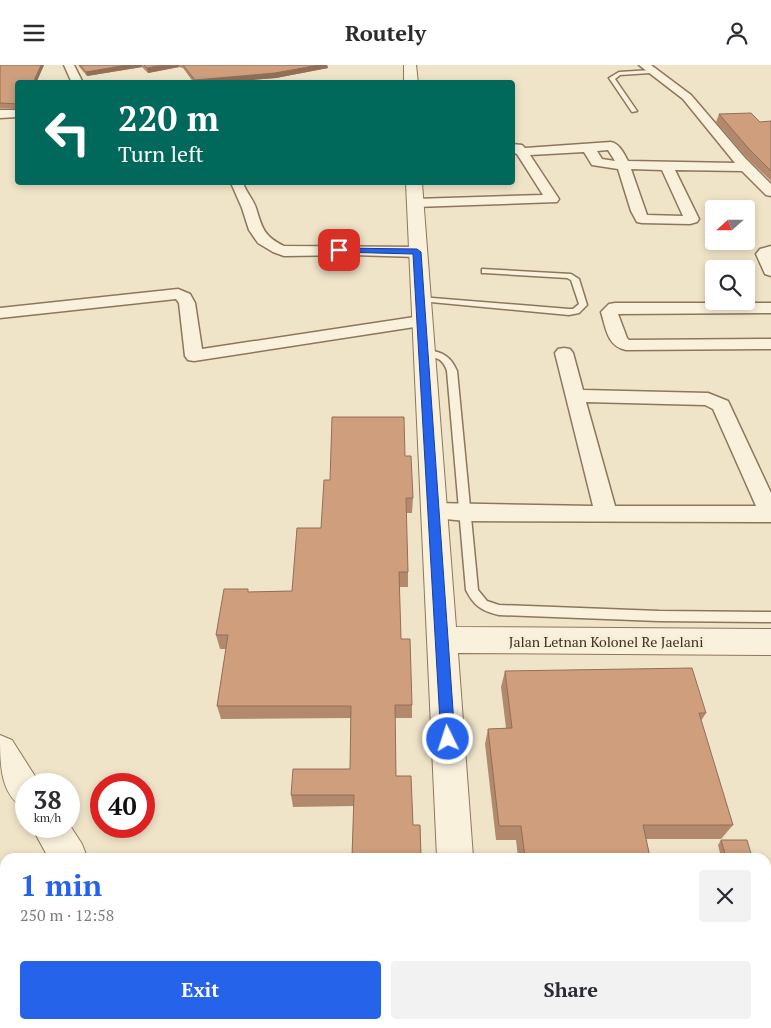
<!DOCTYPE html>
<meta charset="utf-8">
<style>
body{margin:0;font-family:"PT Serif",serif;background:#f2f2f3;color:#2b2b33;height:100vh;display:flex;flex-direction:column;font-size:19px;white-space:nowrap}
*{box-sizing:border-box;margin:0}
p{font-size:16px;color:#7c7c81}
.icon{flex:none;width:28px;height:28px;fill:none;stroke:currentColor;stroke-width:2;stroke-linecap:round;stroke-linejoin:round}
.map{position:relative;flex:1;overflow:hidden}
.side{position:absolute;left:0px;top:788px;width:771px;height:176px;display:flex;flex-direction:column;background:#fff;border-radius:15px 15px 0 0;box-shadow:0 2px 8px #0003}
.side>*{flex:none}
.guide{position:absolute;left:15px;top:15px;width:500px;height:105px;border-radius:5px;box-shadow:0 2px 8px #0003;background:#00695c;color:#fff;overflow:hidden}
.needle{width:32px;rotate:249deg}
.buttons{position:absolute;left:705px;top:135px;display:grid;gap:10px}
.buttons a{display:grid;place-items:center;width:50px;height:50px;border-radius:5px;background:#fff;box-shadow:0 2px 8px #0003;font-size:25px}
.speed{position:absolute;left:15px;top:708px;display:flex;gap:10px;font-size:25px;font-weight:700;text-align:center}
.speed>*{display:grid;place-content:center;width:65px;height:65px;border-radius:50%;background:#fff;box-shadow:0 2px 8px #0003;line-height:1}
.speed small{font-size:12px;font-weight:400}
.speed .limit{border:8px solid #d22;background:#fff;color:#111}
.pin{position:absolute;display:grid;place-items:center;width:42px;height:42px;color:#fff;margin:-21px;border-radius:10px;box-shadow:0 2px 8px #0006}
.me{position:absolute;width:55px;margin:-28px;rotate:356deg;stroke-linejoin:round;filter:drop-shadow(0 0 4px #0008)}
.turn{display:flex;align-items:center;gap:18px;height:105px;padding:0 20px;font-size:22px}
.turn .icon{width:65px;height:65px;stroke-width:2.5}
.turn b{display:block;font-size:35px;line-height:42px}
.round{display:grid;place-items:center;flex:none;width:52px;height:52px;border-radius:5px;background:#f2f2f3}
.headline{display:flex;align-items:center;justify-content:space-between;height:85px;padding:0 20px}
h1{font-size:30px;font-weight:800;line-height:38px;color:#2563eb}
.action{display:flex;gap:10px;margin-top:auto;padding:10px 20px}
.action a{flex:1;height:58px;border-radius:5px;background:#2563eb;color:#fff;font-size:20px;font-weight:800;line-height:58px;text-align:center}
.action a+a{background:#f2f2f3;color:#2b2b33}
header{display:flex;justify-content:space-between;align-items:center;height:65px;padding:0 20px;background:#fff;font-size:22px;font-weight:800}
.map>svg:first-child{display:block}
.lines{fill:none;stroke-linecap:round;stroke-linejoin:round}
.service-casing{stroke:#8d765c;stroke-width:3}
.minor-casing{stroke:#8d765c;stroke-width:3}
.tertiary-casing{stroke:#8d765c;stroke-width:2}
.service{fill:#faf1dc;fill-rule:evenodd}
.minor{fill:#faf1dc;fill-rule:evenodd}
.tertiary{fill:#faf1dc;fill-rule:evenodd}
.wall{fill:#b2896c}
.shaded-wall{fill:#916f58}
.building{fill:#cf9f7d;stroke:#916f58}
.route{fill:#2563eb;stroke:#184099}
.labels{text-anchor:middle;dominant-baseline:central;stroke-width:5;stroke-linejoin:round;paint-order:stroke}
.street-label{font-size:14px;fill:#3d2e20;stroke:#f7eed8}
</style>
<header><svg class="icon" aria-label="menu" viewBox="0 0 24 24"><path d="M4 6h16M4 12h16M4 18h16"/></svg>Routely<svg class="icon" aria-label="person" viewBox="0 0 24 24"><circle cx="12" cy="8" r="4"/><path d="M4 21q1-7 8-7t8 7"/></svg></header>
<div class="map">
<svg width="771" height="963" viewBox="0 0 771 963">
<rect width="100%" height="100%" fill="#f0e4c8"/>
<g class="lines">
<defs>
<path id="service" d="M652,5L650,8L620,10L615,14L637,46L632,47L609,13L619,7Z
M482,204L571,209L579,214L587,240L579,248L569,250L420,236L416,234L420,232L569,244H573L579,239L571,215L567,213L485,208H482Z
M428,285C443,287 451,292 457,306L478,525L487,536L499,540L659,546L771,547V557L659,556L499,550C482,546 474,541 466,525L447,306C442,291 433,292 420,290L419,288L420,286Z"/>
<path id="minor" d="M64,0H74L83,18H72Z
M639,0H651L691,30L745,93L771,119V131L766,130L742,106L675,105L699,154L697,157L690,159L642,158L637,157L631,146L618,104L592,100L584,87L530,90L559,134L557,137L415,142L408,138L415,134L543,130L517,89L512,87V79L522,80L525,83L611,77C620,79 624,89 628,96L735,98L683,34ZM608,85L615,96L602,94L597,86ZM631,104L662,105L683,151L647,150Z
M0,45H18V52L0,53Z
M231,118H243C246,127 253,134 256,143C262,162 263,171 284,181L417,182L422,184L425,187L422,190L417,192L353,190L284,191L273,187L258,178L249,165L242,143Z
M771,181V211L765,209L756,189L760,184Z
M178,224L190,229L195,238L202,284L421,251L427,252L429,256L427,260L421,261L194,296L188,295L185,291L179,238L176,234L0,253V243Z
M615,238H771V248L618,249L627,273L629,275L771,274V284L626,285C607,281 606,263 601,247L609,239Z
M564,283L570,284L573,288L583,325L708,328L728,336L771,428V457L466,456L425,452L422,446L425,440L433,438L593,441L555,288L558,284ZM586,337L705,340L713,344L756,441H615Z"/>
<path id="tertiary" d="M404,0H416L418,18H404Z
M406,118H422L456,562L771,564V590L458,588L473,792H437Z
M0,670L12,675L40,719H26V744C0,731 0,700 0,670Z
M69,759L82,779L87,792H48L31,761H69Z
M113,959H155L156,963H114Z
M445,959H487V963H445Z"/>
</defs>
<use href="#service" class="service-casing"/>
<use href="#minor" class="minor-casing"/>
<use href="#tertiary" class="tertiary-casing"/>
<use href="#service" class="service"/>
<use href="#minor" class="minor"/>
<use href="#tertiary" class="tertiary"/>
</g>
<path class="wall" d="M0,0H44L36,18H18V44L0,43Z
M78,0H327L328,3L276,13L215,18H194L183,3L179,2L148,8L142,2L87,11Z
M719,49L760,57L771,56V116L746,92L716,57Z
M405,391L413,433L412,448H406L408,507V522H399L401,574L412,640V653H395L396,711L413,760H420L421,792H352L354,741L293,742L291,730L350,704L351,653L221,654L217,641L226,584H220L216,570L249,527L292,526L321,463L330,415Z
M505,606L706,648L701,656L733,760L721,774H646L650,792H518L516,775H496L485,679L488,664L506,663L501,622Z
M721,775L752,792H721L718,780Z"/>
<path class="shaded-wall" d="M41,0H44L36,18H33Z
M127,0H142V2L87,11L86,7Z
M163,0H179V2L148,8L147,3Z
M319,0H327L328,3L276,13L215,18H195V15Z"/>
<path class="building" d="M0,0H41L33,18H18V39L0,38Z
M80,0H127L86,7Z
M144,0H163L147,3Z
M183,0H319L275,8L195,15Z
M751,48L760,57L771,56V106L749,84L719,49Z
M332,352H404L405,391H411L413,433H406L408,507H399L401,574H410L412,640H395L396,711H411L413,760H420L421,792H352L354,730H291L293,704H350L351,641H217L228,570H216L224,524H248V527L292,526L297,463H321L324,415H330Z
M692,603L706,648H699L733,760H643L650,792H525L521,761H499L488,664L512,663L505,606Z
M721,775H747L752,792H726Z
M766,862L770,873H766Z
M365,959H412V963H364Z"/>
<path class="route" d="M337,183L417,184L421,187L455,674L453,678L448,680L443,678L441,674L413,189L339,187L336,185Z"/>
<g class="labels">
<g class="street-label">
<text x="606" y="576">Jalan Letnan Kolonel Re Jaelani</text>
</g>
</g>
</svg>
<div class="buttons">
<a><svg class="needle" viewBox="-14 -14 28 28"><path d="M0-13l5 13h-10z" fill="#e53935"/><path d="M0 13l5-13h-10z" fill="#7c7c81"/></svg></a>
<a><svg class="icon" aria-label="search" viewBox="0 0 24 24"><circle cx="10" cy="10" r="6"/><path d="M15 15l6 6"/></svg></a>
</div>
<div class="speed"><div>38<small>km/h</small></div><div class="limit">40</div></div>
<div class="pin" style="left:339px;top:185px;background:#d93025"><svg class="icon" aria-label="arrive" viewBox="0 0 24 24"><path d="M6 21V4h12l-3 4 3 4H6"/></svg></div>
<svg class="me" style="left:448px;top:674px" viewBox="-20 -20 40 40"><circle r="17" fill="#2563eb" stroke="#fff" stroke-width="3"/><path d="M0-11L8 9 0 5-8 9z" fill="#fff"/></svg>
<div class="guide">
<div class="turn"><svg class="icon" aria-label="left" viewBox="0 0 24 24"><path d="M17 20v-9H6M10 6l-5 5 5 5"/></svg><div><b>220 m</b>Turn left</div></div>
</div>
<section class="side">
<div class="headline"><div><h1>1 min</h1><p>250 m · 12:58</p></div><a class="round"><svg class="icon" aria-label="close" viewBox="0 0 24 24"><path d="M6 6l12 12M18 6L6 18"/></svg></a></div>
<div class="action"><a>Exit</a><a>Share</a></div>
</section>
</div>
